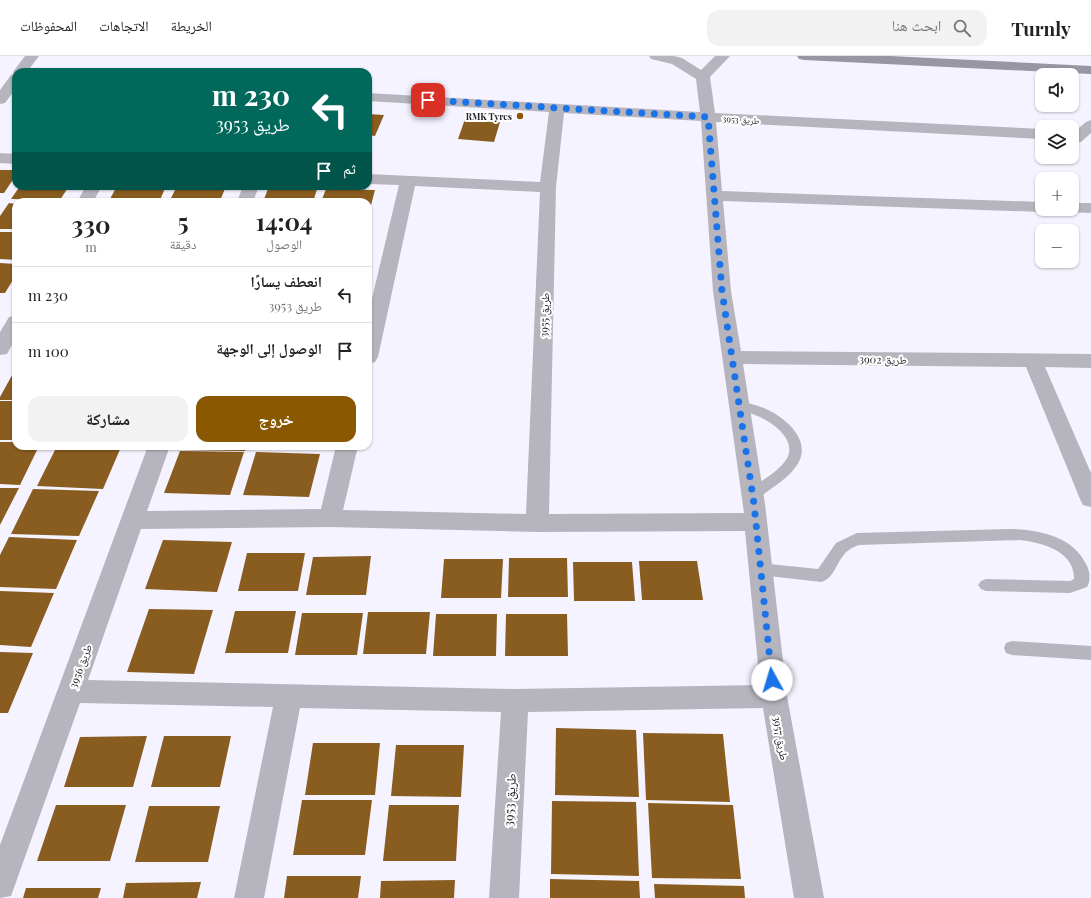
<!DOCTYPE html>
<html lang="ar">
<meta charset="utf-8">
<style>
body{margin:0;font-family:"Playfair Display","Noto Naskh Arabic",serif;background:#f2f2f2;color:#222;direction:rtl;height:100vh;display:flex;flex-direction:column;font-size:15px;white-space:nowrap}
*{box-sizing:border-box;margin:0}
p{font-size:13px;color:#767676}
.icon{flex:none;width:22px;height:22px;fill:none;stroke:currentColor;stroke-width:2;stroke-linecap:round;stroke-linejoin:round}
.map{position:relative;flex:1;overflow:hidden;direction:ltr}
.drawer{position:absolute;left:12px;top:142px;width:360px;height:252px;display:flex;flex-direction:column;background:#fff;border-radius:12px;box-shadow:0 1px 3px #0004;direction:rtl}
.drawer>*{flex:none}
.guide{position:absolute;left:12px;top:12px;width:360px;height:122px;border-radius:12px;box-shadow:0 1px 3px #0004;direction:rtl;background:#00695c;color:#fff;overflow:hidden}
.buttons{position:absolute;left:1035px;top:12px;display:grid;gap:8px}
.buttons a{display:grid;place-items:center;width:44px;height:44px;border-radius:8px;background:#fff;box-shadow:0 1px 3px #0004;font-size:20px}
.pin{position:absolute;display:grid;place-items:center;width:34px;height:34px;color:#fff;margin:-17px;border-radius:8px;box-shadow:0 2px 6px #0006}
.me{position:absolute;width:44px;margin:-22px;rotate:354deg;stroke-linejoin:round;filter:drop-shadow(0 0 3px #0008)}
.turn{display:flex;align-items:center;gap:14px;height:84px;padding:0 16px;font-size:18px}
.turn .icon{width:52px;height:52px;stroke-width:2.5}
.turn b{display:block;font-size:28px;line-height:34px}
.then{display:flex;align-items:center;height:38px;padding:0 16px;background:#0003;gap:8px;font-size:15px}
.eta{display:flex;justify-content:space-evenly;align-items:center;height:68px;text-align:center}
.eta b{font-size:24px;font-weight:700;line-height:28px}
.button{display:flex;gap:8px;margin-top:auto;padding:8px 16px}
.button a{flex:1;height:46px;border-radius:12px;background:#8a5801;color:#fff;font-size:16px;font-weight:700;line-height:46px;text-align:center}
.button a+a{background:#f2f2f2;color:#222}
ul{padding:0;list-style:none}
li{display:flex;align-items:center;gap:12px;height:56px;padding:0 16px;border-top:1px solid #e0e0e0}
li div{flex:1}
li b{display:block;font-size:15px}
li em{font-style:normal}
header{display:flex;align-items:center;gap:24px;box-sizing:border-box;height:56px;padding:0 20px;background:#fff;border-bottom:1px solid #e0e0e0}
header strong{font-size:19px}
nav{display:flex;gap:22px;margin-inline-start:auto;font-size:14px}
.search{width:280px;height:36px;background:#f2f2f2;display:flex;align-items:center;gap:10px;box-sizing:border-box;padding:0 14px;border-radius:12px;color:#767676;font-size:15px}
.map>svg:first-child{display:block}
.building{fill:#895c1f}
.lines{fill:none;stroke-linecap:round;stroke-linejoin:round}
.lane{fill:#b6b5bd;fill-rule:evenodd}
.street{fill:#b6b5bd;fill-rule:evenodd}
.secondary{fill:#9896a2;fill-rule:evenodd}
.route{stroke:#1a73e8;stroke-width:7;stroke-dasharray:0 12.6}
.poi-dot{fill:#8a5801;stroke:#fff;stroke-width:1.5}
.labels{text-anchor:middle;dominant-baseline:central;stroke-width:4;stroke-linejoin:round;paint-order:stroke}
.far-poi-label{font-size:9px;font-weight:bold;fill:#24222a;stroke:#fff;text-anchor:end}
.far-street-label{font-size:9px;fill:#24222a;stroke:#fff}
.street-label{font-size:11px;fill:#24222a;stroke:#fff}
.near-street-label{font-size:13px;fill:#24222a;stroke:#fff}
</style>
<header>
<strong>Turnly</strong>
<div class="search"><svg class="icon" aria-label="search" viewBox="0 0 24 24"><circle cx="10" cy="10" r="6"/><path d="M15 15l6 6"/></svg>ابحث هنا</div>
<nav><a>الخريطة</a><a>الاتجاهات</a><a>المحفوظات</a></nav>
</header>
<div class="map">
<svg width="1091" height="842" viewBox="0 0 1091 842">
<rect width="100%" height="100%" fill="#f5f3ff"/>
<path class="building" d="M368,58L384,59L375,80L368,79Z
M465,63L500,66L494,86L458,83Z
M0,114H16V119L4,137H0Z
M20,130H69L60,144L11,143Z
M117,130H166L160,144L110,143Z
M177,130H226L220,145L170,144Z
M269,130H318L313,146H263Z
M326,133L375,134L369,157L368,146H321Z
M9,147L16,148V173H0V160Z
M0,176H16V204L0,203Z
M0,207L16,208V219L5,237H0Z
M16,312V344H0V341Z
M0,345H16V384H0Z
M0,386H16V390H39L20,429L0,428Z
M57,390H103L121,391L103,433L37,430Z
M183,390H247L245,395L182,394Z
M180,395L244,396L230,439L164,437Z
M256,396L320,398L309,441L243,439Z
M0,432H19L0,469Z
M33,433L99,435L79,480L11,478Z
M9,481L77,484L56,533L0,531V499Z
M163,484L232,486L217,536L145,533Z
M247,497H305L298,535H238Z
M371,500L366,539H306L313,501Z
M509,502H567L568,541H508Z
M444,503H503L501,542H441Z
M639,505H697L703,544H642Z
M573,506H632L635,545H574Z
M0,535L54,537L31,591L0,589Z
M149,553L213,554L194,618L127,616Z
M235,555H296L288,597H225Z
M368,556H430L426,598H363Z
M302,557H363L357,599H295Z
M436,558H497L496,600H433Z
M506,558H567L568,600H505Z
M0,596L33,597L8,657H0Z
M556,672L636,674L639,741L555,739Z
M643,677L723,678L730,746L646,744Z
M147,680L133,731H64L80,681Z
M164,680H231L220,731H151Z
M313,687H380L375,739H305Z
M396,689H464L461,741L391,740Z
M302,744H372L365,799H293Z
M552,745L636,746L639,820L551,818Z
M648,747L733,749L741,823L652,822Z
M56,749H126L110,805H37Z
M389,749H459L456,805H383Z
M149,750H220L208,806H135Z
M287,820H361L358,842H284Z
M550,823L639,825L640,842H550Z
M455,824L454,842H380L381,825Z
M201,826L197,842H123L126,827Z
M654,828L744,830L745,842H655Z
M26,832H101L98,842H23Z"/>
<g class="lines">
<path class="lane" d="M739,345C748,347 757,349 766,353C786,362 813,385 797,409C788,423 770,433 757,443L752,444L747,443L745,439L747,435C759,426 777,417 786,404C799,384 771,365 755,359C749,356 741,355 734,353L732,350L734,347Z
M1009,473C1037,473 1073,480 1086,508C1090,515 1091,524 1087,531L1070,537L986,535L981,533L978,529L981,525L986,523L1070,525L1074,523C1075,495 1041,486 1019,484L859,489C853,491 847,494 843,500C835,510 834,522 821,526L760,519L755,517L752,513L755,509L760,507L818,513L836,487L857,477Z
M1012,585L1091,590V604L1012,599L1006,597L1004,592L1006,587Z"/>
<path class="street" d="M25,0H39L27,16H16V32L5,47L0,48V34L11,19L14,18L13,16Z
M649,0H674L682,2L701,14L715,0H730L710,21L715,57L1042,73V83L716,66L722,135L1042,146V153H1049L1042,156L723,145L731,235L741,295L1091,298V312L1045,311L1091,417V451L1083,449L1080,443L1026,311L743,308L765,448L787,640L824,842H794L763,652L528,656L519,842H489L501,656L300,652L264,842H234L273,651L80,647L15,829L11,840L0,842V789L148,390H170L147,455L321,453L336,390H358L343,454L526,458L540,136L415,130L378,301L375,306L368,308V259L399,129L368,128V118L540,126L549,56L368,45V37L700,56L696,23L672,8L651,3ZM564,57L701,65L713,235L744,457L549,458L556,131ZM330,471L537,476L745,475L760,629L515,633L88,624L141,473Z
M1091,64V77L1081,86L1072,87V78L1086,66Z
M0,97L16,98V108L0,107Z
M86,130H102L93,146H77Z
M243,130H259L253,146H237Z
M1072,147H1091V157L1066,156L1064,153H1072Z
M16,259V282L7,298L0,299V276L9,261Z"/>
<path class="secondary" d="M797,0H890L1091,10V18L804,4L799,3Z"/>
</g>
<g class="lines">
<path class="route" d="M428,44L708,61L722,235L754,448L772,624"/>
</g>
<circle class="poi-dot" cx="520" cy="60" r="4"/>
<g class="labels">
<g class="far-poi-label">
<text x="512" y="60">RMK Tyres</text>
</g>
<g class="far-street-label">
<text transform="translate(741 63) rotate(3)">طريق 3953</text>
</g>
<g class="street-label">
<text transform="translate(544 259) rotate(-88)">طريق 3955</text>
<text transform="translate(883 303) rotate(1)">طريق 3902</text>
<text transform="translate(80 610) rotate(-70)">طريق 3956</text>
<text transform="translate(781 682) rotate(80)">طريق 3957</text>
</g>
<g class="near-street-label">
<text transform="translate(509 744) rotate(-87)">طريق 3953</text>
</g>
</g>
</svg>
<div class="buttons">
<a><svg class="icon" aria-label="sound" viewBox="0 0 24 24"><path d="M4 9h4l5-4v14l-5-4H4zM17 9q2 3 0 6"/></svg></a>
<a><svg class="icon" aria-label="layers" viewBox="0 0 24 24"><path d="M12 4l9 5-9 5-9-5zM3 14l9 5 9-5"/></svg></a>
<a>+</a>
<a>−</a>
</div>
<div class="pin" style="left:428px;top:44px;background:#d93025"><svg class="icon" aria-label="arrive" viewBox="0 0 24 24"><path d="M6 21V4h12l-3 4 3 4H6"/></svg></div>
<svg class="me" style="left:772px;top:624px" viewBox="-20 -20 40 40"><circle r="19" fill="#fff"/><path d="M0-13L10 11 0 6-10 11z" fill="#1a73e8"/></svg>
<div class="guide">
<div class="turn"><svg class="icon" aria-label="left" viewBox="0 0 24 24"><path d="M17 20v-9H6M10 6l-5 5 5 5"/></svg><div><b>230 m</b>طريق 3953</div></div>
<div class="then">ثم<svg class="icon" aria-label="arrive" viewBox="0 0 24 24"><path d="M6 21V4h12l-3 4 3 4H6"/></svg></div>
</div>
<section class="drawer">
<div class="eta">
<div><b>14:04</b><p>الوصول</p></div>
<div><b>5</b><p>دقيقة</p></div>
<div><b>330</b><p>m</p></div>
</div>
<ul>
<li><svg class="icon" aria-label="left" viewBox="0 0 24 24"><path d="M17 20v-9H6M10 6l-5 5 5 5"/></svg><div><b>انعطف يسارًا</b><p>طريق 3953</p></div><em>230 m</em></li>
<li><svg class="icon" aria-label="arrive" viewBox="0 0 24 24"><path d="M6 21V4h12l-3 4 3 4H6"/></svg><div><b>الوصول إلى الوجهة</b></div><em>100 m</em></li>
</ul>
<div class="button"><a>خروج</a><a>مشاركة</a></div>
</section>
</div>
